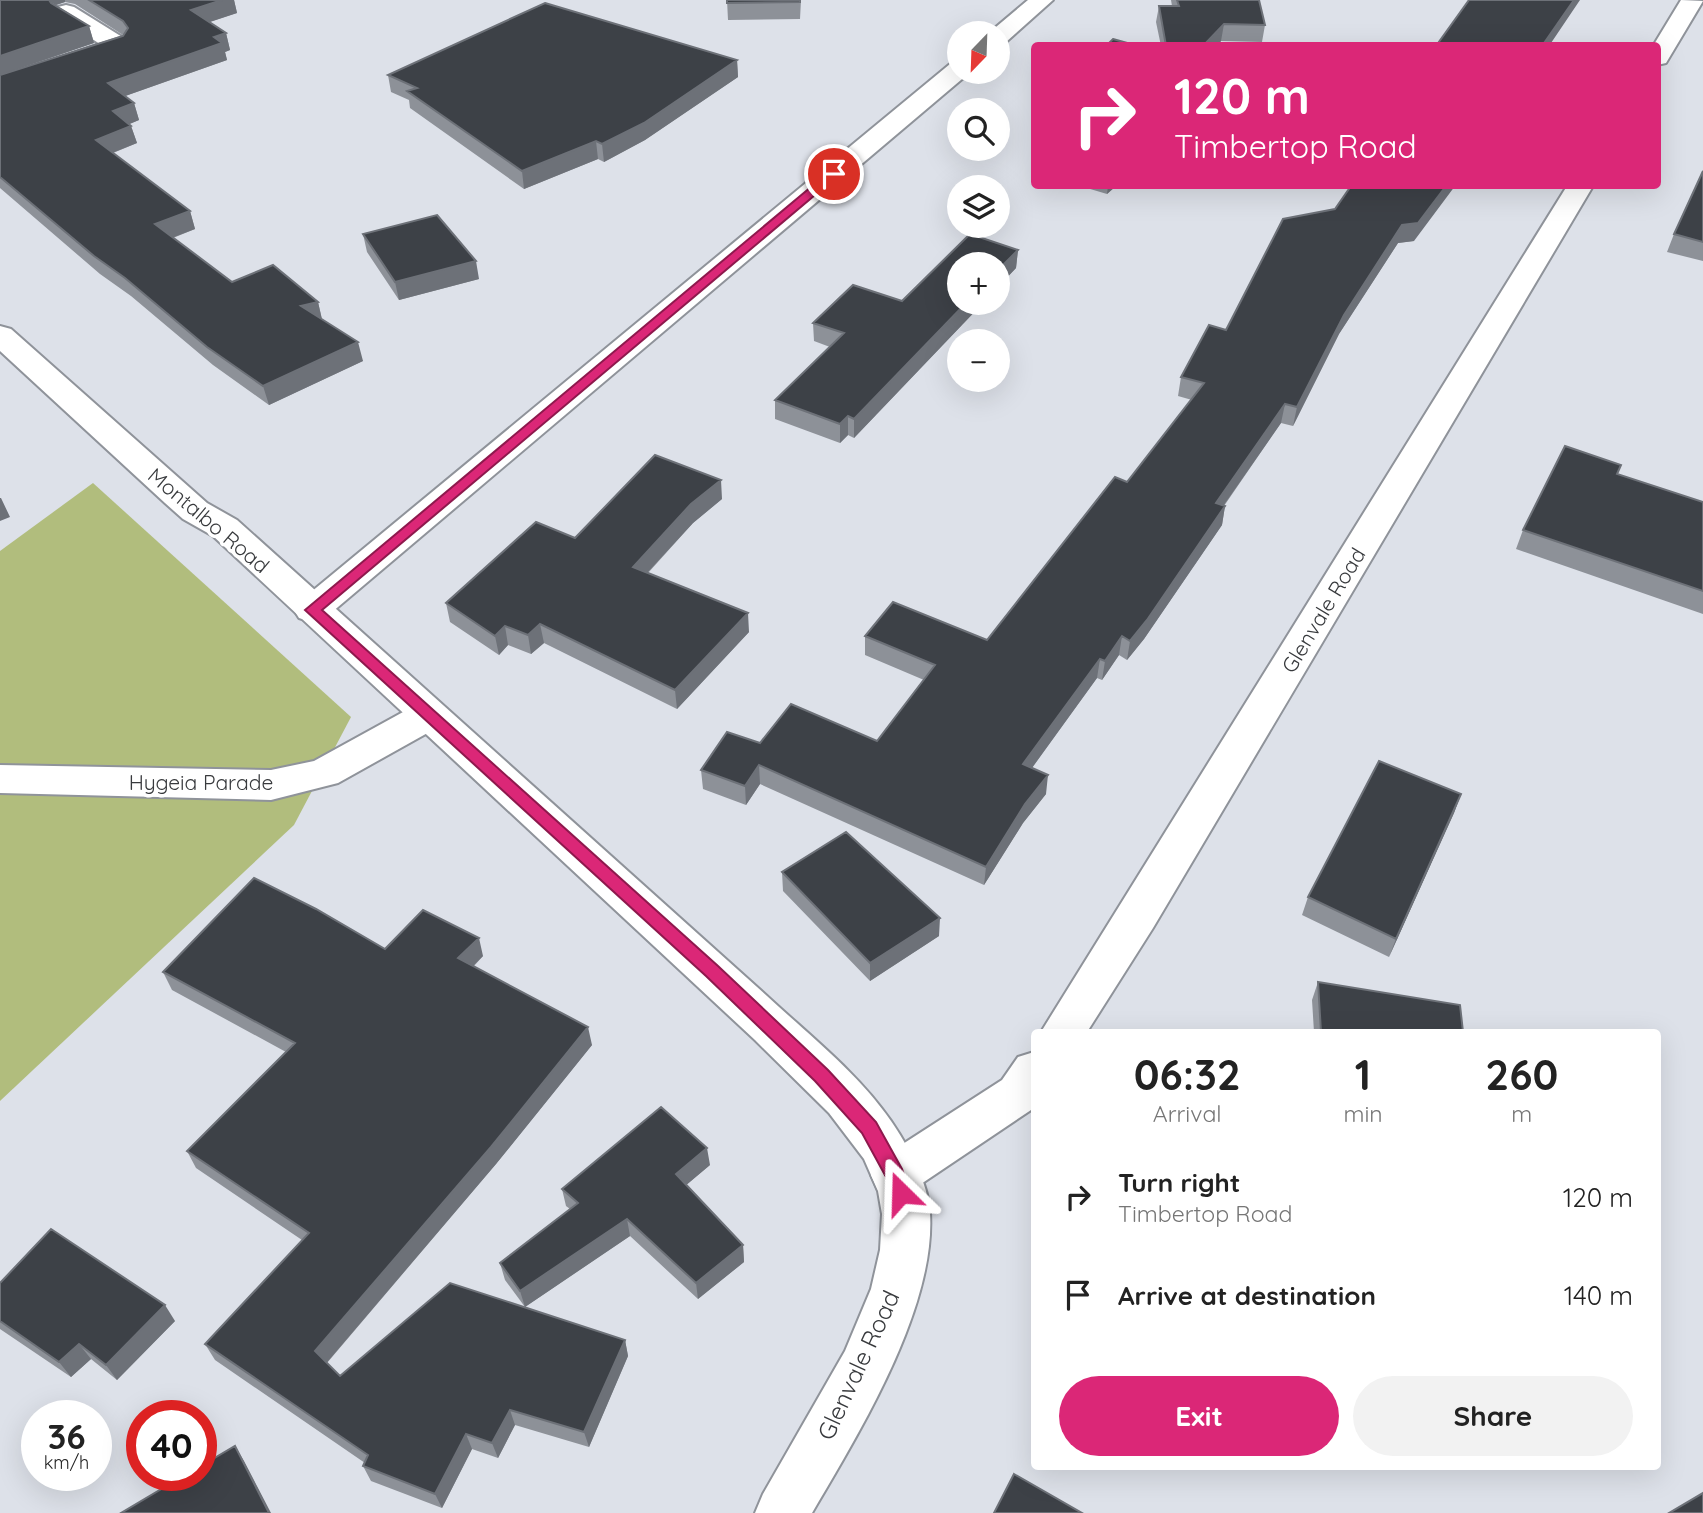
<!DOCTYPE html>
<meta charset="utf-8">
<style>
body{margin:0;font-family:Quicksand,sans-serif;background:#f2f2f2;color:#222;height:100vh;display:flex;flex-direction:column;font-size:26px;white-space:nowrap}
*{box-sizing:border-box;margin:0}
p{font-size:23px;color:#767676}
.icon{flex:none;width:38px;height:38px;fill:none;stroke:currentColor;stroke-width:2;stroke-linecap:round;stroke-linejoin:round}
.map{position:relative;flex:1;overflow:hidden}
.panel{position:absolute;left:1031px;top:1029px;width:630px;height:441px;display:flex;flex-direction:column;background:#fff;border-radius:7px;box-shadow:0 7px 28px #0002}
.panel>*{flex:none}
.top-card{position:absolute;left:1031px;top:42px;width:630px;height:147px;border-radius:7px;box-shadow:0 7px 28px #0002;background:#db2777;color:#fff;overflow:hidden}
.needle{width:46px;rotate:203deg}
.controls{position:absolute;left:947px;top:21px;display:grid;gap:14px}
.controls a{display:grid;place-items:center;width:63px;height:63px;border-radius:50%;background:#fff;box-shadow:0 7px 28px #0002;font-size:35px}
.speed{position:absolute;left:21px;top:1400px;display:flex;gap:14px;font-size:35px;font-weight:700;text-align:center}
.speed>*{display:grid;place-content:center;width:91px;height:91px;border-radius:50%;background:#fff;box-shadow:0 7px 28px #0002;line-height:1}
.speed small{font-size:18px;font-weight:400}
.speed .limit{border:10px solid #d22;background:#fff;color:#111}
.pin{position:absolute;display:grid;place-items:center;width:60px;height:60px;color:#fff;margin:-30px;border:4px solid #fff;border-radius:50%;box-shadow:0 2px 7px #0007}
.me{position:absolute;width:77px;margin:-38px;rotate:338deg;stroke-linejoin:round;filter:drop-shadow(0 0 5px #0008)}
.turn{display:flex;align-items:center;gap:24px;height:147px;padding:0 28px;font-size:32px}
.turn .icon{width:91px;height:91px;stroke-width:2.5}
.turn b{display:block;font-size:49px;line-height:60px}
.eta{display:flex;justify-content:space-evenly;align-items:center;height:119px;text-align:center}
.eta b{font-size:42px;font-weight:700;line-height:49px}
.button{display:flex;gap:14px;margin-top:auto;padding:14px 28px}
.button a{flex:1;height:80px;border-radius:42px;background:#db2777;color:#fff;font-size:28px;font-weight:700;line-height:80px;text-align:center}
.button a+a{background:#f2f2f2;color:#222}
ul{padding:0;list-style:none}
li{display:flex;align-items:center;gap:21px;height:98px;padding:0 28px}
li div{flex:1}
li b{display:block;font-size:26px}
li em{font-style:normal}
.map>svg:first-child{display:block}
.green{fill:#b1bd7d}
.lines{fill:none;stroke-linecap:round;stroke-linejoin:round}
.street-casing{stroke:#8f939a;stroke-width:4}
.secondary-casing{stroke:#8f939a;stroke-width:4}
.street{fill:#fff;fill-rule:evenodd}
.secondary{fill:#fff;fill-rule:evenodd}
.wall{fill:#8d9198}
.shaded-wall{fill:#6d7178}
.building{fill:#3d4147;stroke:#6d7178;stroke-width:2}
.route{fill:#db2777;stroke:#8e194d;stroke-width:2}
.labels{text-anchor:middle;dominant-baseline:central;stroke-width:7;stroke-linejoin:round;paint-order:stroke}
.street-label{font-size:21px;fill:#383a3d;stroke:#fff}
.near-street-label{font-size:24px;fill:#383a3d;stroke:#fff}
</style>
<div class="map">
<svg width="1703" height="1513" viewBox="0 0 1703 1513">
<rect width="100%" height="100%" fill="#dde1e9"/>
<path class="green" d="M93,483L351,717L294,825L0,1101V551Z"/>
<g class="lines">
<defs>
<path id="street" d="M1028,0H1053L1006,42L998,44V33L990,32Z
M1681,0L1703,1L1666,63L1657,65V46H1653Z
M66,5L74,7L127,40L131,45L127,50L0,93V78L100,44L58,17L54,12L58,7Z
M959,62V72H969L968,74L325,618L312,622L299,618L294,610L299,602L950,64Z
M1567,186H1593L1153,928L1087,1032H1041Z
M427,703L440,706L446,716L440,726L338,783L271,800L0,793V765L271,770L314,761L414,706Z
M1034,1052V1108L912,1190L895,1196L878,1190L871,1175L878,1160L1002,1080L1018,1057Z"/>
<path id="secondary" d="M0,326L11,329L207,503L237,520L767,996C809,1035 858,1073 891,1121C908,1146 928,1182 930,1213C936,1308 859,1433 812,1513H755L763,1494L845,1351L871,1289L880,1250L882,1214L878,1191L864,1159L829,1113L755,1040L213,536L183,519L165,503L0,351Z"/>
</defs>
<use href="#street" class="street-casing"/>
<use href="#secondary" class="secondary-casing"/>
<use href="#street" class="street"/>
<use href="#secondary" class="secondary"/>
</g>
<path class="wall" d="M0,0H234L237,13L209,22L226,33L230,50L225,52L227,60L125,96L134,103L139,120L129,124L131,126L137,143L113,153L190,211L195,229L173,238L232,282L318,302L322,319L363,361L269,405L213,365L131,296L100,274L0,188V75L123,35L75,4L65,2L56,5L89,26L94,43L0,75Z
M727,0H801L800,19L728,20Z
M1171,0H1259L1265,25L1262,42L1221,41L1217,46H1161L1156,22L1159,6H1172Z
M737,60L738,77L645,140L604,162L598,159L524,189L410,108L409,100L391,92L388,75Z
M1703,171V261L1667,252L1674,234Z
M1080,186H1116L1107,194Z
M1283,219L1414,241L1398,243L1339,334L1293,426L1281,423L1224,506H1225L1222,525L1144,639L1127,660L1119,655L1102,680L1097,678L1032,768L1046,794L1023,823L984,885L760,784L746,805L703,789L701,770L760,743L877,741L924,680L865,655V636L987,640L1127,482L1192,400L1178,396L1181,377L1226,330Z
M363,234L479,279L399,300L367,252Z
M1018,250L1016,268L998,287V264L959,303H983L854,438L848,435L840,443L775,419V400L830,347L814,341L813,323L902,301Z
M1618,474L1703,502V614L1516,549L1523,530Z
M722,499L693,523L648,573L749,632L677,709L544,643L531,654L508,645L499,655L450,622L446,603L575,538Z
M1461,794L1454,813L1389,957L1302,915L1308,897Z
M782,872L939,936L870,981L783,891Z
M385,949L483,956L474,966L592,1045L496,1164L327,1363L340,1376L625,1340L628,1356L589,1447L515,1425L498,1458L472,1449L442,1508L371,1481L363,1466L365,1463L215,1360L205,1344L302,1240L196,1168L187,1151L286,1052L172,990L163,972Z
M1318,982L1463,1032H1314L1312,1000Z
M710,1165L686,1185L743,1245L744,1262L698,1299L630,1236L525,1307L505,1280L500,1263L570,1209L566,1206L562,1189Z
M0,1283L175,1321L117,1380L91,1359L71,1377L0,1329Z"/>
<path class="shaded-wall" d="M47,0H65V2L56,5Z
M222,0H234L237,13L195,27L191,10Z
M1574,0H1580L1549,46H1542Z
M1224,24L1221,41L1217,46H1203Z
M89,26L94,43L0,75V56Z
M226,33L230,50L225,52L227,60L114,100L108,83Z
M737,60L738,77L645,140L604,162L602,144Z
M134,103L139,120L118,129L113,111Z
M131,126L137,143L102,157L96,140Z
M596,141L598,159L524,189L522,171Z
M1108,186H1116L1107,194Z
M1446,186H1455L1414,241L1398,243L1339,334L1293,426L1297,407L1344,315L1402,225Z
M190,211L195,229L161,242L155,224Z
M1018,250L1016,268L998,287V270Z
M476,261L479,279L399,300L395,282Z
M318,302L322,320L301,306Z
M966,303H983L854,438V419Z
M358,342L363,361L269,405L263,386Z
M1285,404L1281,423L1212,522L1216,503Z
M848,416V435L840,443V424Z
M721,480L722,499L693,523L635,586L633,567L691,504Z
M0,498H1L10,517L0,521Z
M1225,506L1222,525L1144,639L1127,660L1130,641Z
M748,613L749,632L677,709L675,690Z
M540,624L544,643L531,654L528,635Z
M505,626L508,645L499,655L495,636Z
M1122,636L1119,655L1102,680L1105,661Z
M1100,659L1097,678L1021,783L1023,764Z
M759,765L760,784L746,805L745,786Z
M1048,775L1046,794L1023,823L984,885L986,867L1025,804Z
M1461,794L1454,813L1389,957L1396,939Z
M940,918L939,936L870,981V963Z
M479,938L483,956L463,976L458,958Z
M588,1027L592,1045L496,1164L323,1367L315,1351Z
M707,1148L710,1165L678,1192L676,1174Z
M627,1219L630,1236L525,1307L520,1291Z
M743,1245L744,1262L698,1299L696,1283Z
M165,1305L175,1321L117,1380L106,1365Z
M625,1340L628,1356L589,1447L584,1432Z
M79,1344L91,1359L71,1377L59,1362Z
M510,1410L515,1425L498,1458L492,1443Z
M466,1434L472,1449L442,1508L435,1494Z
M235,1446L244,1461L271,1513H269Z"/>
<path class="building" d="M0,0H49L51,3L89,26L0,56Z
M89,0H222L191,10L226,33L214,37L222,43L108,83L134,103L113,111L131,126L96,140L190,211L155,224L232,282L273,265L318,302L301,306L358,342L263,386L207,347L125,278L94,256L0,177V75L123,36L128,28L123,21Z
M727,0H800V2L727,3Z
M1177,0H1259L1265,25L1224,24L1203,46H1166L1159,6H1179Z
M1469,0H1574L1542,46H1436Z
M545,3L737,60L644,123L602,144L596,141L522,171L407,91L417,88L388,75Z
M1113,39L1138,46H1106Z
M1703,171V242L1674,234Z
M1351,186H1446L1418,223L1402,225L1344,315L1297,407L1285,404L1216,503L1225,506L1147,620L1130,641L1122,636L1105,661L1100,659L1023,764L1048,775L1025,804L986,867L759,765L745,786L701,770L727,732L760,743L791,704L877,741L935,665L865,636L893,602L987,640L1115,477L1127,482L1204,383L1181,377L1209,325L1226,330L1283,219L1335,209Z
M437,215L476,261L395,282L363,234Z
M970,234L1018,250L998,270V264H959V303H966L854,419L848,416L840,424L775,400L844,333L813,323L853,285L902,301Z
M1565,446L1621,465L1617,474L1703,502V591L1523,530Z
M655,455L721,480L691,504L633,567L748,613L675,690L540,624L528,635L505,626L495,636L446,603L536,522L575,538Z
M1379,761L1461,794L1396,939L1308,897Z
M846,832L940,918L870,963L782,872Z
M254,878L316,909L385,949L423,910L479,938L458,958L588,1027L491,1147L315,1351L340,1376L450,1283L625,1340L584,1432L510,1410L492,1443L466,1434L435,1494L363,1466L368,1455L205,1344L309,1233L187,1151L295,1043L163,972Z
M1318,982L1460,1005L1463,1032H1321Z
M661,1107L707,1148L676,1174L743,1245L696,1283L627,1219L520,1291L500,1263L578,1203L562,1189Z
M51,1229L165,1305L106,1365L79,1344L59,1362L0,1321V1283Z
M235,1446L269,1513H121L185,1475H201V1466Z
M1014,1474L1082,1513H994Z
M1703,1493V1513H1669Z"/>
<path class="route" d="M830,171L840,174L322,610L718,966L828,1070L876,1122L902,1169L910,1193L907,1199L901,1201L894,1199L886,1177L862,1133L815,1081L706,976L305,610Z"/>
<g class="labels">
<g class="street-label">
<text transform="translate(209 520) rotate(40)">Montalbo Road</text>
<text transform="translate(1323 610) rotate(-59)">Glenvale Road</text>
<text x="201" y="782">Hygeia Parade</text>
</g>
<g class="near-street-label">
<text transform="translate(858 1365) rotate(-65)">Glenvale Road</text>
</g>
</g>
</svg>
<div class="controls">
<a><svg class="needle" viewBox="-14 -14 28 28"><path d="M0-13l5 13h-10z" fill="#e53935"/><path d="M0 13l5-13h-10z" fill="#767676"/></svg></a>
<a><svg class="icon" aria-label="search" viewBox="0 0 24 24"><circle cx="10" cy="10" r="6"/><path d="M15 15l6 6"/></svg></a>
<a><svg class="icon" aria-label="layers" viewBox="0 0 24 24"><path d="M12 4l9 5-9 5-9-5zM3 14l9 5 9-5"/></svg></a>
<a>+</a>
<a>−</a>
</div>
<div class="speed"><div>36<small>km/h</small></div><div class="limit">40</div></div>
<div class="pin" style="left:834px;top:174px;background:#d93025"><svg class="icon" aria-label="arrive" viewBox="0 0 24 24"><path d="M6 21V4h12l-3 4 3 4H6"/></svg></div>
<svg class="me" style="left:901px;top:1193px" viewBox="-20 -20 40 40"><path d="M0-17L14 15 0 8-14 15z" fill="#db2777" stroke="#fff" stroke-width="4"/></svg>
<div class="top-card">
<div class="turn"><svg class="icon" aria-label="right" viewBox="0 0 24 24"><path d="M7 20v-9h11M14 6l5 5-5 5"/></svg><div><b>120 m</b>Timbertop Road</div></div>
</div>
<section class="panel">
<div class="eta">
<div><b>06:32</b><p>Arrival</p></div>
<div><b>1</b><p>min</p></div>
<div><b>260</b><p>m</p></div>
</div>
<ul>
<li><svg class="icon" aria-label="right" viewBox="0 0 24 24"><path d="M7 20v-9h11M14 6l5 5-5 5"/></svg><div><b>Turn right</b><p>Timbertop Road</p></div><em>120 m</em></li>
<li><svg class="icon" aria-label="arrive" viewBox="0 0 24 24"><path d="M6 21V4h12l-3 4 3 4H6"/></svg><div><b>Arrive at destination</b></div><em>140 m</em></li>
</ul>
<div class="button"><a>Exit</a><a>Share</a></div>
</section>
</div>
